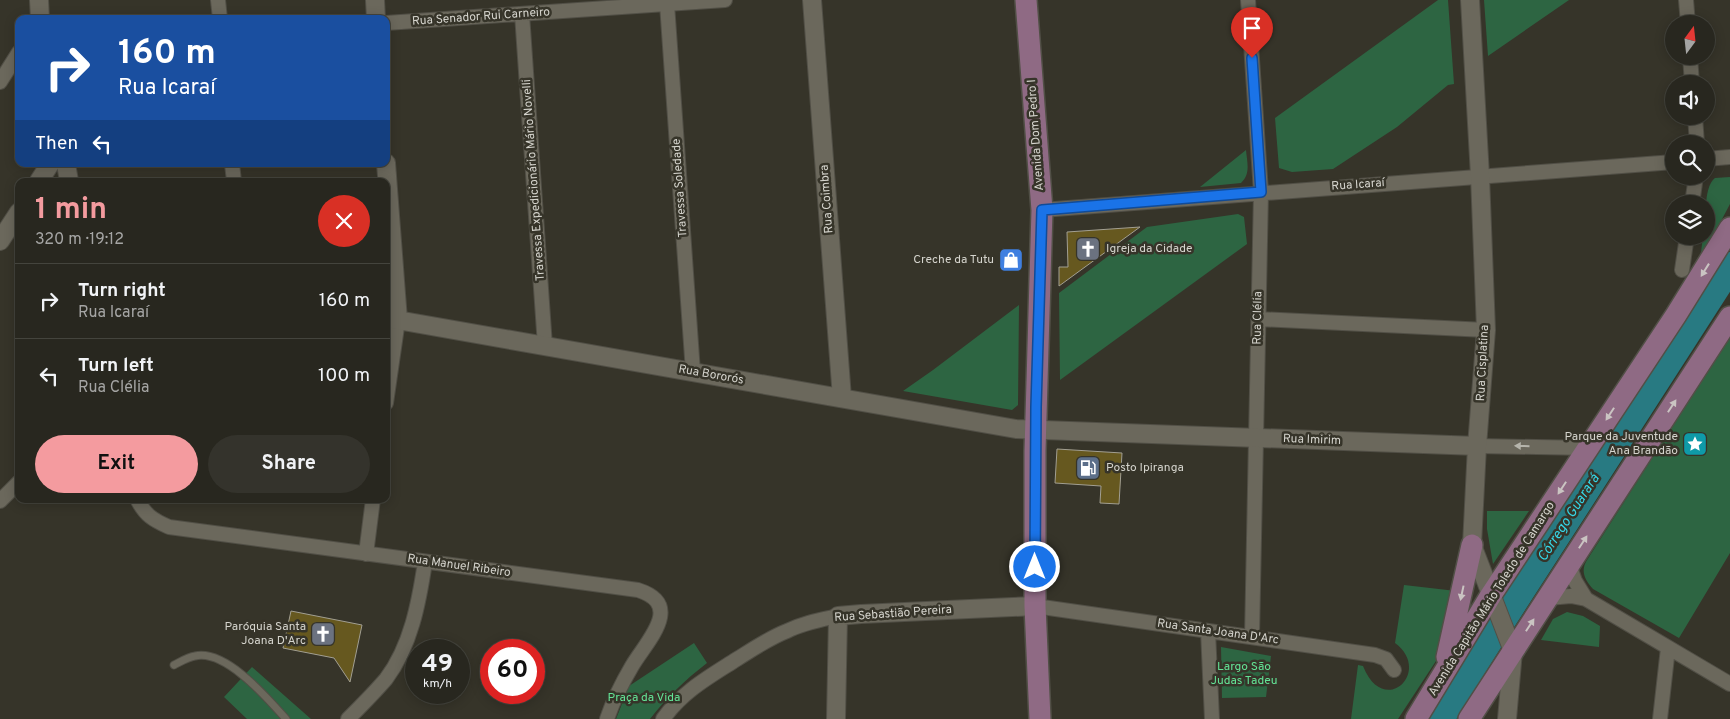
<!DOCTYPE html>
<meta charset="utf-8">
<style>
body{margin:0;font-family:Overpass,sans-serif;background:#34332c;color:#f1f3f6;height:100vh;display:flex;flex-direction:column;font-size:19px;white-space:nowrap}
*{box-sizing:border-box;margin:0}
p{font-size:16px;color:#a5a5a4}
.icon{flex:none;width:28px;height:28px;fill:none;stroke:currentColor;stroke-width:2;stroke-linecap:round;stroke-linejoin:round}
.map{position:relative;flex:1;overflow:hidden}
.sheet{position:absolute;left:15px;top:178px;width:375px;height:325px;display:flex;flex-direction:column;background:#28271f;border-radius:10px;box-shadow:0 2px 12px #0003,0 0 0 1px #44443d}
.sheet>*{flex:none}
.guide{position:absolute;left:15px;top:15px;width:375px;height:152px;border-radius:10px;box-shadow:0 2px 12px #0003,0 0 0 1px #44443d;background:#1a4fa0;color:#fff;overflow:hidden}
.needle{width:32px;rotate:15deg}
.tools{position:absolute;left:1665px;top:15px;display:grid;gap:10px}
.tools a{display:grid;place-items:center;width:50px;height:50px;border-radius:50%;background:#28271f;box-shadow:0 2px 12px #0003,0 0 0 1px #44443d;font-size:25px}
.speed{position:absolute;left:405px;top:639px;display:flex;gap:10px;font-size:25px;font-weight:700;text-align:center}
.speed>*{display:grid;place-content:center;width:65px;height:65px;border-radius:50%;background:#28271f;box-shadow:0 2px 12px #0003,0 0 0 1px #44443d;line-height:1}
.speed small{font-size:12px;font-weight:400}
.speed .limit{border:8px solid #d22;background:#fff;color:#111}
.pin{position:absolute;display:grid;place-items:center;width:42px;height:42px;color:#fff;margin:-51px -21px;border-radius:50% 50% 50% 0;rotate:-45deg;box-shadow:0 0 5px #0007}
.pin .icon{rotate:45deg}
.me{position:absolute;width:55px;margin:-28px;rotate:0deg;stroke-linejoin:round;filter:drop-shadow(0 0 4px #0008)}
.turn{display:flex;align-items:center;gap:18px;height:105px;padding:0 20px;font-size:22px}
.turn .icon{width:65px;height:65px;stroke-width:2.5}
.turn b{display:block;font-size:35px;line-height:42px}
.then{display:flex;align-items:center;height:48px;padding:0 20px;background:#0003;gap:10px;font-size:19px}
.round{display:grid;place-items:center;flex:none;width:52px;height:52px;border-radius:26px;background:#34332c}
.head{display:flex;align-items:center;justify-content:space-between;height:85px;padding:0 20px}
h1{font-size:30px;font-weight:700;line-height:38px;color:#f49b9f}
.cta{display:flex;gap:10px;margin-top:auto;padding:10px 20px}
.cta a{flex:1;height:58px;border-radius:30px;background:#f49b9f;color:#111;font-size:20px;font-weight:700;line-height:58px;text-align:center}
.cta a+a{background:#34332c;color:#f1f3f6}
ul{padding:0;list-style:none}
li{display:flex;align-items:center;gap:15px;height:75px;padding:0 20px;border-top:1px solid #44443d}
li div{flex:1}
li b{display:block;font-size:19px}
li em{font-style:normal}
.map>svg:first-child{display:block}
.green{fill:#2d6542}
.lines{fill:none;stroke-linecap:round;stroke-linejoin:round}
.river{stroke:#287a82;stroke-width:28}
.building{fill:#66581f;stroke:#a29f92}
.service-casing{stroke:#514f46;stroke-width:9}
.minor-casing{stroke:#514f46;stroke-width:16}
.tertiary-casing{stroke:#514f46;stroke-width:20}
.primary-casing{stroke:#514f46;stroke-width:24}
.service{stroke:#6b685c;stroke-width:7}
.minor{stroke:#6b685c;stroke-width:14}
.tertiary{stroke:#6b685c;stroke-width:18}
.primary{stroke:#8f6a84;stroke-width:21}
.oneway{fill:#cac4c2}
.oneway2{fill:#b5b4ab}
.route-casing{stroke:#114b97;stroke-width:12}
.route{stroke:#1a73e8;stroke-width:9}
.labels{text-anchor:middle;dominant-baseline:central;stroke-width:5;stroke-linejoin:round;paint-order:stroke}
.street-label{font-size:12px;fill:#d5d4cd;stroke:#363429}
.poi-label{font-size:12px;fill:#d5d4cd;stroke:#363429;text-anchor:end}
.park-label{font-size:12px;fill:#63e496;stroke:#363429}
.water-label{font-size:14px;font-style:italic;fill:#35d7e7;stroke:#363429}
</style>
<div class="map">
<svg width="1730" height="719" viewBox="0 0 1730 719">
<rect width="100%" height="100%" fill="#363429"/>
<path class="green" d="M1438,0H1448L1454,84L1448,85L1397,127L1333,169L1292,172L1279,168L1275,118Z
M1484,0H1569L1488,56Z
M1246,150C1247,162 1251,174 1241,183L1200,187Z
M1730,177V204L1700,261L1703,236H1706C1706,222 1703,187 1715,178Z
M1238,214L1244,217L1247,244L1060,380L1059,293L1147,227Z
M1019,305L1018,405L1012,410L903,391L933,370Z
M1730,336V553L1679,638L1593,589C1585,580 1580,571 1587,560Z
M1487,511H1529L1493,564L1487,529Z
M1404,585L1456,591L1442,648L1436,661L1398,719H1351L1358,665L1363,666C1384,719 1433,671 1395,643Z
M1567,612L1583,616L1600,626L1599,647L1541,640L1553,619Z
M694,643L707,663C685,680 667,697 650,719H616L629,686Z
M1221,647L1271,656L1266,697L1222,698Z
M252,667L311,719H247L224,697Z"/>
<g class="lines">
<path class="river" d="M1440,719L1486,645L1730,266"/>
</g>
<path class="building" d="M1140,227L1085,267L1059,286V267H1068L1067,232Z
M1057,449L1122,453L1119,504L1100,503L1101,486L1055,483Z
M291,611L362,625L350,682L334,658L283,648Z"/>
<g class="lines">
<defs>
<path id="service" d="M174,665C180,662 188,657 195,656C226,649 268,699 286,719"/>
<path id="minor" d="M218,0L220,19
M1248,0L1261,192L1252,637
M1686,0L1688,24
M667,4L693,372
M522,14L545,346
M386,23L725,0
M1690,56L1692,84
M0,82L19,52
M1695,116L1697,144
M1706,159L1730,157
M232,164L234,181
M1692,204L1696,176
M1042,210L1674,162
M1682,270L1687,236
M1258,319L1486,330
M386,403L398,320
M1477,446L1588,448
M137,499C145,515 153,520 169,527L638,590C685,605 646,642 632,666C622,683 613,701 607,719
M0,501L19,482
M366,554L373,499
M1569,564L1575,581L1586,599
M1548,598L1571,596L1586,599L1730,684
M1035,606L1375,655L1386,659L1394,670
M1208,631L1212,719
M348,719C361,706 374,693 386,679C411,646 419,602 425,562
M663,719C683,691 709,677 737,659C753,649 769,638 787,631C803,623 820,620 838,616
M1660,719L1668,648"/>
<path id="tertiary" d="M39,0L40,19
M375,0L376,19
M812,0L842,398
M1470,0L1480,176L1486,330L1477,446L1472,545L1513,651L1507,719
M386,163L398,320
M66,164L69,181
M39,181L50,164
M0,241L19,212
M386,318L1016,429L1477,446
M836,719L838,616L861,614L1035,606"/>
<path id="primary" d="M1026,0L1042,210L1035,451V606L1040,719
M1447,657L1472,545
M1416,719L1491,595L1676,315L1730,228
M1469,719L1730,317"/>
</defs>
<use href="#service" class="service-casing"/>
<use href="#minor" class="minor-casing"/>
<use href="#tertiary" class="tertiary-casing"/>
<use href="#primary" class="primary-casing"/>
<use href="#service" class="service"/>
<use href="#minor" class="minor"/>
<use href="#tertiary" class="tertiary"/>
<use href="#primary" class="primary"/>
</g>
<defs><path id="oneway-solid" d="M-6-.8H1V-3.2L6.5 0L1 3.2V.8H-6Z" transform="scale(1.25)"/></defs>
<g class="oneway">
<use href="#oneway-solid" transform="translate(1705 270) rotate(122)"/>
<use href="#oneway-solid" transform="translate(1672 406) rotate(-57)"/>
<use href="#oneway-solid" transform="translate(1610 414) rotate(123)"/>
<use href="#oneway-solid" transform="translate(1562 488) rotate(123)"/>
<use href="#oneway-solid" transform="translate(1583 542) rotate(-57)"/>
<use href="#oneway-solid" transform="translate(1462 593) rotate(102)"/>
<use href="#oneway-solid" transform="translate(1530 625) rotate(-57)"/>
</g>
<use class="oneway2" href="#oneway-solid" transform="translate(1522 446) rotate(-179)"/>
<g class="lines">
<defs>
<path id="route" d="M1035,567L1036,407L1042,210L1261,192L1252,58"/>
</defs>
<use href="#route" class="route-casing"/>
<use href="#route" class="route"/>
</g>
<defs>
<symbol id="church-square" viewBox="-11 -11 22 22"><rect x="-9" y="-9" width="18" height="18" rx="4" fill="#6b7280" stroke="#363429"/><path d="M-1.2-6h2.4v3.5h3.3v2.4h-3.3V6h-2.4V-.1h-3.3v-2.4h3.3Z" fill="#fff"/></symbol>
<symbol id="shop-square" viewBox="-11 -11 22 22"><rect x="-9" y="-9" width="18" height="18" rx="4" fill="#3f7fe0" stroke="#363429"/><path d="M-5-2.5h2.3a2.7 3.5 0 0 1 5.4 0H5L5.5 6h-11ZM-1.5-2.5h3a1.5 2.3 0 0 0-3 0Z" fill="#fff"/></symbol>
<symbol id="sight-square" viewBox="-11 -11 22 22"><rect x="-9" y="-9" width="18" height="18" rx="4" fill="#0f9aa8" stroke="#363429"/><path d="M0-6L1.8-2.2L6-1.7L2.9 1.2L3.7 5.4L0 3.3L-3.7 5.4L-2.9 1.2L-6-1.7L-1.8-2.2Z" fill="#fff"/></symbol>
<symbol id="fuel-square" viewBox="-11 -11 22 22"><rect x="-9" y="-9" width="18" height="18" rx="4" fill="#5c6f8a" stroke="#363429"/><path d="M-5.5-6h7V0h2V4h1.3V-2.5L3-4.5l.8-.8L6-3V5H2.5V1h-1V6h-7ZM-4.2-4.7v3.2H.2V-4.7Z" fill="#fff"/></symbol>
</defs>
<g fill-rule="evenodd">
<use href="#church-square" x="1074" y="235" width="28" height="28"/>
<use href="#shop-square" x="997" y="246" width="28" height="28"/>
<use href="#sight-square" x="1681" y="430" width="28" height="28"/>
<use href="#fuel-square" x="1074" y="454" width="28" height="28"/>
<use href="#church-square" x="309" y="620" width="28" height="28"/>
</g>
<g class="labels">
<g class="street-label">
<text transform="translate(481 17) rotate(-4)">Rua Senador Rui Carneiro</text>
<text transform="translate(1036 135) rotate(-94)">Avenida Dom Pedro I</text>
<text transform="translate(534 180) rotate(-94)">Travessa Expedicionário Mário Novelli</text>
<text transform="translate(1358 185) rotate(-4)">Rua Icaraí</text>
<text transform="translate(680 188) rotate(-94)">Travessa Soledade</text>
<text transform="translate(827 199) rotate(-94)">Rua Coimbra</text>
<text transform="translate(1258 318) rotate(-89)">Rua Clélia</text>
<text transform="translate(1483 363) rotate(-87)">Rua Cisplatina</text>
<text transform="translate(711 375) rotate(10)">Rua Bororós</text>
<text transform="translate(1312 440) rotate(2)">Rua Imirim</text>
<text transform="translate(459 566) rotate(8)">Rua Manuel Ribeiro</text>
<text transform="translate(1492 599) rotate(-58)">Avenida Capitão Mário Toledo de Camargo</text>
<text transform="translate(893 614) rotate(-4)">Rua Sebastião Pereira</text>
<text transform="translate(1218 632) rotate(8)">Rua Santa Joana D'Arc</text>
</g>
<g class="poi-label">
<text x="1106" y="249" text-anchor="start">Igreja da Cidade</text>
<text x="994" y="260">Creche da Tutu</text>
<text x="1678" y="437">Parque da Juventude<tspan x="1678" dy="14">Ana Brandão</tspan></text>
<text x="1106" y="468" text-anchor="start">Posto Ipiranga</text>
<text x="306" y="627">Paróquia Santa<tspan x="306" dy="14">Joana D'Arc</tspan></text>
</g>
<g class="park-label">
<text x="1244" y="667">Largo São<tspan x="1244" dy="14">Judas Tadeu</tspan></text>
<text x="644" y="698">Praça da Vida</text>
</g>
<g class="water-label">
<text transform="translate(1569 518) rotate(-57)">Córrego Guarará</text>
</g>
</g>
</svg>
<div class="tools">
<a><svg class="needle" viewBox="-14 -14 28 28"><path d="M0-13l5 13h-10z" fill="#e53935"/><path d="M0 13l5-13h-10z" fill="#a5a5a4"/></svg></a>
<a><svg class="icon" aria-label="sound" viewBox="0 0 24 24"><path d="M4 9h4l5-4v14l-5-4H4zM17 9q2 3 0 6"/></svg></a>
<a><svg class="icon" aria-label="search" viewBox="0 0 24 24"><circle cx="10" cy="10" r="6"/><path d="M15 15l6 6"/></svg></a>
<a><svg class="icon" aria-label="layers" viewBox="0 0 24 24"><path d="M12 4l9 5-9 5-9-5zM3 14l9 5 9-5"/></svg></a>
</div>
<div class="speed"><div>49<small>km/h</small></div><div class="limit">60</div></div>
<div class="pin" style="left:1252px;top:58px;background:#d93025"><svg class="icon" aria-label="arrive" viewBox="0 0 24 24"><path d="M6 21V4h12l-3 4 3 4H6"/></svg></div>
<svg class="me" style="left:1035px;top:567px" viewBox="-20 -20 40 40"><circle r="17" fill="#1a73e8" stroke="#fff" stroke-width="3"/><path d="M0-11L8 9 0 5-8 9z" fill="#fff"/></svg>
<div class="guide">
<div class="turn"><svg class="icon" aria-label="right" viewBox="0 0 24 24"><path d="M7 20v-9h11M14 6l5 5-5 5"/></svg><div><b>160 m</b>Rua Icaraí</div></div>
<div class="then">Then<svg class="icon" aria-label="left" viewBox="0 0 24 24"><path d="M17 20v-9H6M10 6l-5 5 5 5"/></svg></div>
</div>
<section class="sheet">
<div class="head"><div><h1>1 min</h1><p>320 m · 19:12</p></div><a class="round" style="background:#d93025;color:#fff"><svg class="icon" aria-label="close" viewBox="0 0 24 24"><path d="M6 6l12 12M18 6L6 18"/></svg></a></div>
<ul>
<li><svg class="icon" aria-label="right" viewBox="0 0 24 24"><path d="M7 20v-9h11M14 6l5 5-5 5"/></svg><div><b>Turn right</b><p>Rua Icaraí</p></div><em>160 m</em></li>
<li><svg class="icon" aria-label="left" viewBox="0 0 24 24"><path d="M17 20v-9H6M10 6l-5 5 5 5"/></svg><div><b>Turn left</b><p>Rua Clélia</p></div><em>100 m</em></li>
</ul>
<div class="cta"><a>Exit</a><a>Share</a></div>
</section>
</div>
